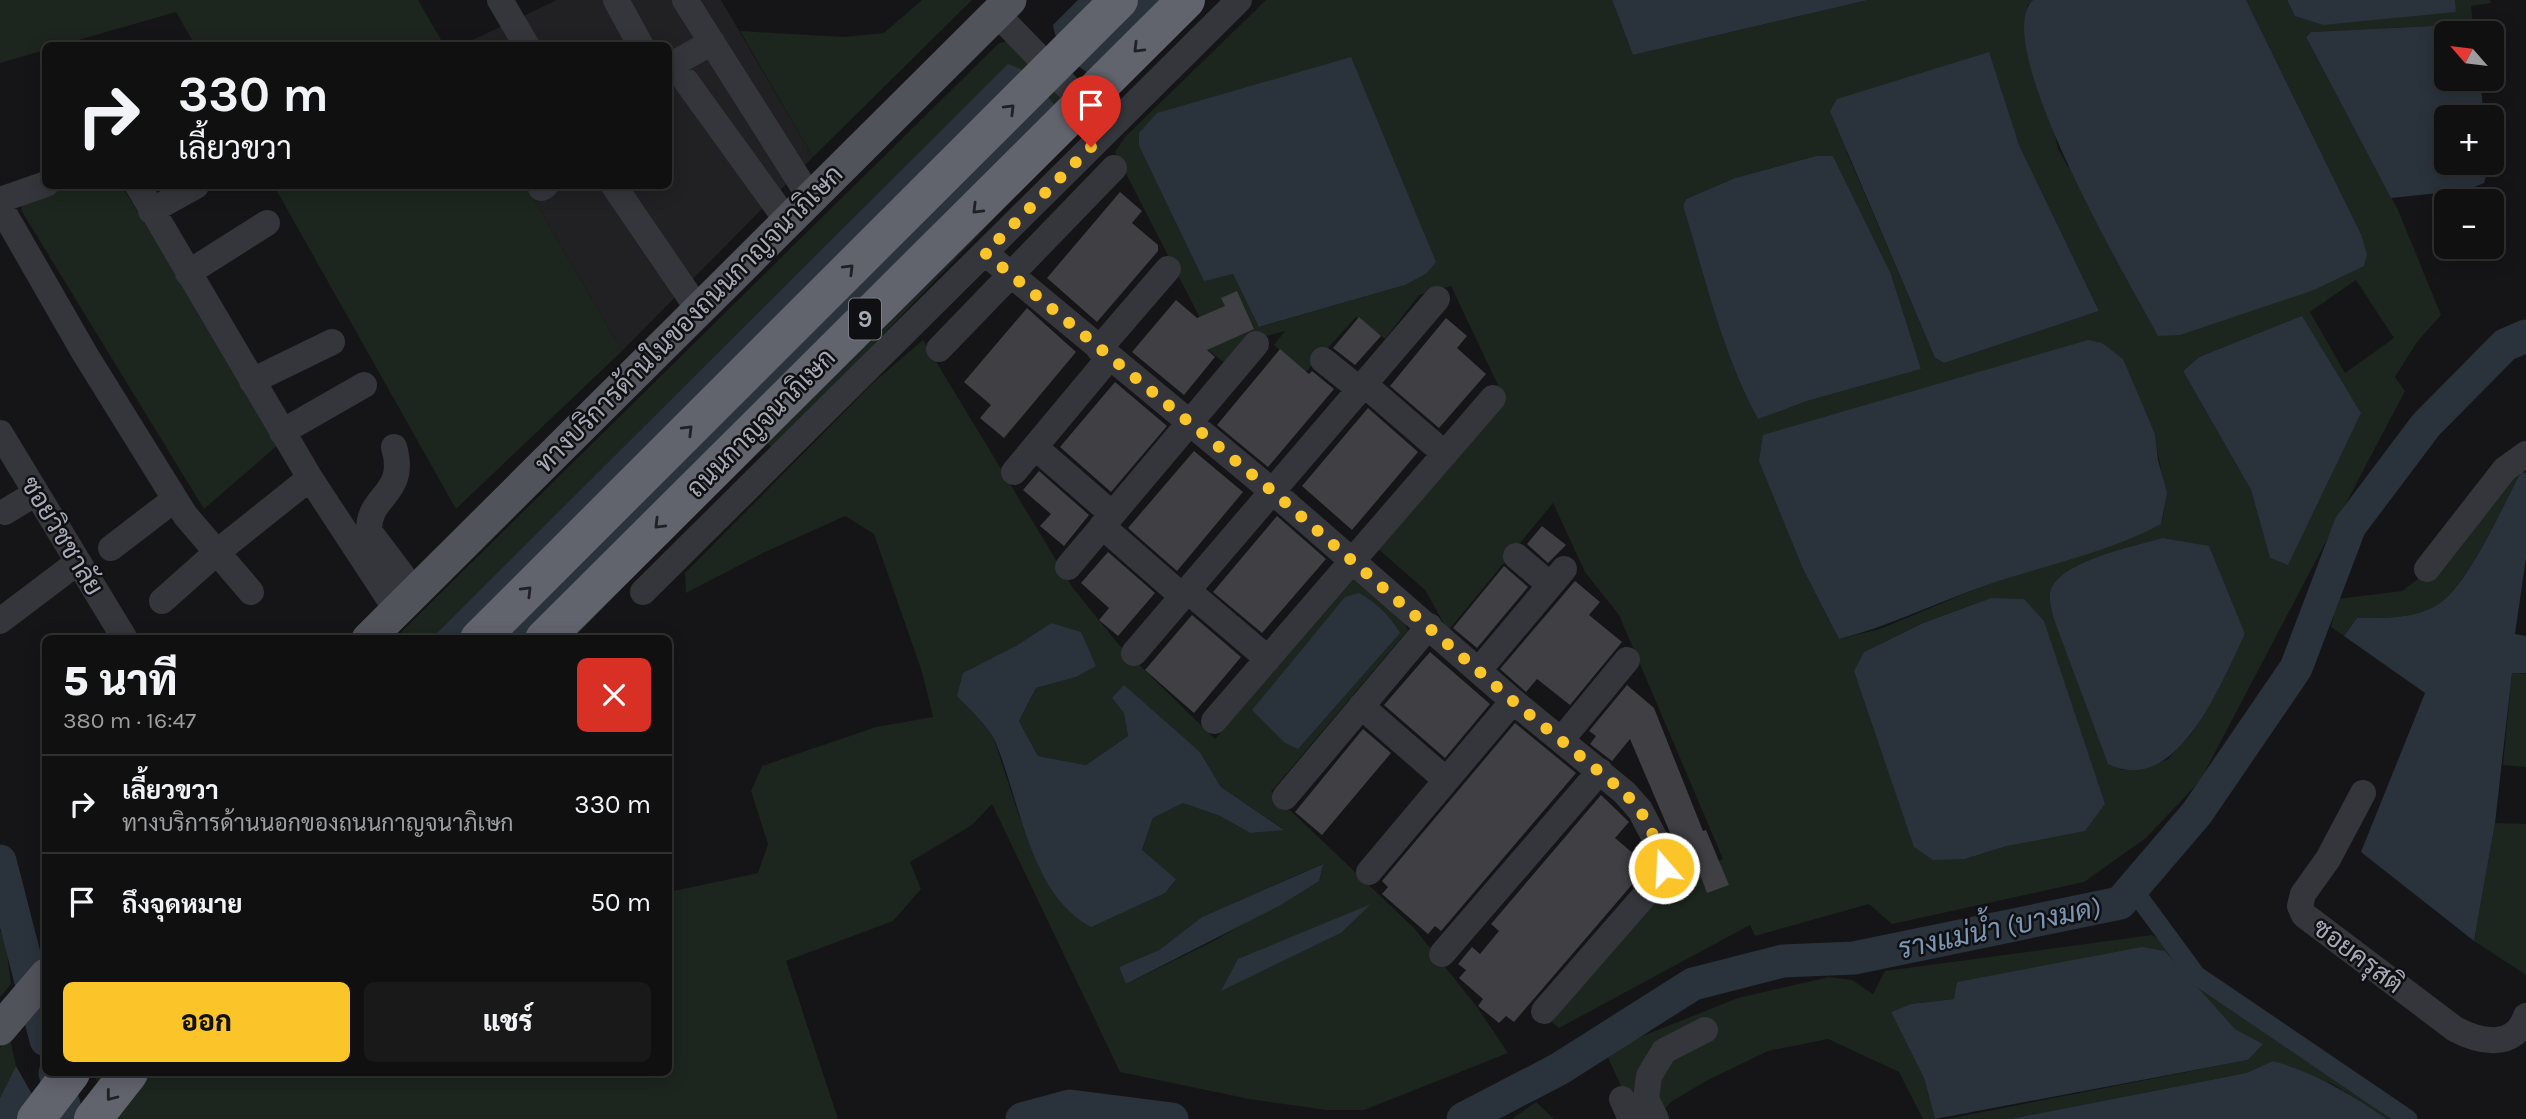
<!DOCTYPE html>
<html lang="th">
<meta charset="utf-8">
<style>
body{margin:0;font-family:Karla,Sarabun,sans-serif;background:#19191a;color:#f1f3f6;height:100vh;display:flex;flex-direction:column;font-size:26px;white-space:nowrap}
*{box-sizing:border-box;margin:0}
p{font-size:23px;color:#9c9d9f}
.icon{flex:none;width:38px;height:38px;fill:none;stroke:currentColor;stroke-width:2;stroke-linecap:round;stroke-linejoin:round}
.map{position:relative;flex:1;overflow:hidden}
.details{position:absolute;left:42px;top:635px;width:630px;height:441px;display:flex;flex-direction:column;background:#101011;border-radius:10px;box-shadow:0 4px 18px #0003,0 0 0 2px #303031}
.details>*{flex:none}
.banner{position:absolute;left:42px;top:42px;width:630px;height:147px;border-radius:10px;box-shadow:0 4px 18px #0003,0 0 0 2px #303031;background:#101011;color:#f1f3f6;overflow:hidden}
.needle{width:46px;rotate:298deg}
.controls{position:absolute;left:2434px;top:21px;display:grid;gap:14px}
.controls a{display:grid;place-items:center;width:70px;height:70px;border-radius:10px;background:#101011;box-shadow:0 4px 18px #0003,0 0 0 2px #303031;font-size:35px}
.pin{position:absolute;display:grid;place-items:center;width:60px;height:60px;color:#fff;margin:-72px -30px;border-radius:50% 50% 50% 0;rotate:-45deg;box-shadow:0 0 7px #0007}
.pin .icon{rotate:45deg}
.me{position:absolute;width:77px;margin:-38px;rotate:341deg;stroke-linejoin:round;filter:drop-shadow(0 0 5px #0008)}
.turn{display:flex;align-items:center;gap:24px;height:147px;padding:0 21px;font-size:32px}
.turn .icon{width:91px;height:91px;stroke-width:2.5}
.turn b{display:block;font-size:49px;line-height:60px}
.round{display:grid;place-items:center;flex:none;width:74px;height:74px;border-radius:10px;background:#19191a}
.summary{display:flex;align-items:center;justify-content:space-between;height:119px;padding:0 21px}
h1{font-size:42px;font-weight:800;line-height:52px}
.primary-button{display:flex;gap:14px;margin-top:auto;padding:14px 21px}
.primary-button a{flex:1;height:80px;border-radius:10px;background:#fbc428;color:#111;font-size:28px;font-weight:800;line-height:80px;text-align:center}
.primary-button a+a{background:#19191a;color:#f1f3f6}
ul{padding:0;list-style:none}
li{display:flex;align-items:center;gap:21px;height:98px;padding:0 21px;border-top:2px solid #303031}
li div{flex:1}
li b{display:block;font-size:26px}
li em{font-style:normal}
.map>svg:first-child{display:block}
.built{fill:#212124}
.green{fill:#1c251e;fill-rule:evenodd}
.water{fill:#2a323b}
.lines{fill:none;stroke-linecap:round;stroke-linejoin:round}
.canal{stroke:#2a323b;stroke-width:19}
.river{stroke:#2a323b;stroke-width:33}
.building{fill:#3f3f44}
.minor{stroke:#35363c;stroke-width:26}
.major{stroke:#51535b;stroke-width:33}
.highway{stroke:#61636d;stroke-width:38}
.highway-bridge{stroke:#61636d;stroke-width:38}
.oneway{stroke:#202124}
.route{stroke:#fbc428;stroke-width:12;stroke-dasharray:0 21.6}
.labels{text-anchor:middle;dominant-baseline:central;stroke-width:5;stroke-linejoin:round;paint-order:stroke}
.shield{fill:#101012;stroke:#797c86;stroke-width:2}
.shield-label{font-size:24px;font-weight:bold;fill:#a6aab7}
.street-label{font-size:26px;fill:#a6aab7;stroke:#101012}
.water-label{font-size:28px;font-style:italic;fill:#7b95b4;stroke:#101012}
</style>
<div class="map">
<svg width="2526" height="1119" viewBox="0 0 2526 1119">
<rect width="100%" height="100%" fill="#151517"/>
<path class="built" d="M557,0H721L813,157L622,351L526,186H668V46H460Z"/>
<path class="green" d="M0,0H418L444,45H195L176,12L61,45L46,46L45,50L0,63Z
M922,0H972L813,157L740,31L844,37L884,33Z
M1266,0H1612L1633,55L1868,0H2033L2027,6L2058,149L2068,167L2361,234L2246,0H2287L2295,16L2455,12V0H2490L2491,3L2471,6L2473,24L2311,32L2306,37L2398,210L2441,315L2417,342L2395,377L2405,391L2200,781L2146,838L2084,882L1892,924L1869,904L1755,936L1750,925L1559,1028L1552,1022L1561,1009L1679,872L1684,877L1723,859L1619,615L1585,572L1553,503L1448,631L1425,590L1377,548L1505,400L1451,286L1419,295L1385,339L1356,317L1305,373L1274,345L1285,331L1241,343L1226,364L1189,335L1201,320L1115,152L1125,137ZM1139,133L1405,285L1260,327L1233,274L1204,280L1139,146ZM2019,145L2099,311L1944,363L1935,358L1846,150ZM1816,156H1833L1891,274L1921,369L1807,401L1758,418C1722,353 1705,277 1683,206L1686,199L1735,178ZM2356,280L2394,338L2345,373L2310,312ZM2302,317L2313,509L2287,564L2270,558L2251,490L2183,371L2199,357ZM2155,434C2158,469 2171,489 2161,524L1983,586L1880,629L1839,639L1803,569L1760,461ZM2162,538L2245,634L2192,733L2167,760L2122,770L2108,763L2053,617C2052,610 2049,602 2050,595C2052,562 2136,546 2162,538ZM1991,598L2044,621L2060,674L2007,846L1965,859L1864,652L1923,623Z
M1009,41L1086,123L807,414L772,448L766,441L573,639H394L999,43Z
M69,186H122L279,444L204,509L21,210L24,199Z
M274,186H526L622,351L456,509Z
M923,340L1073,588L1119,645L1215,739L1356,577L1399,613L1408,630L1271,792L1415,929L1477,1007L1508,1053L1364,1110H1326L1249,1099L1120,1072L992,804L972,825L910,862L921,889L893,921L786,961L838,1119H111L94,1073H668L669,892L758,873L768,844L751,791L762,766L876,727L933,717L922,672L874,534L845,516L763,553L686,593L685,573L874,382ZM1051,623L1076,677L1036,688L1019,721L1038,756L1086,765L1128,736L1125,713L1112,698L1200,752L1221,787L1283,829L1250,833L1220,816L1183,803L1153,818L1142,851L1176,879L1020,819L994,739L1016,646ZM1322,864L1318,881L1212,942L1126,984L1119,967L1159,950L1202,917ZM1368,906L1341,933L1222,990L1310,930Z
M2493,466L2521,472C2503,505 2468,587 2437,605C2414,619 2384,618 2357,618L2344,636L2331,627L2337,599L2402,591L2453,553Z
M2512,672L2526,674V767L2503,765Z
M2495,823L2526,824V975L2474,941Z
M0,932H4L11,984L0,997Z
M2152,935L2166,943L2197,982L2417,1119H2387L2333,1084L2273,1061L2246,1073L2010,1119H1947L2248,1060L2262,1044L2235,1029L2203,996L1954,999L1911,1004L1891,1012L1924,1078L1935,1119H1923L1899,1072L1828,1039L1768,1051L1706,1081L1671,1102L1655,1119H1636L1605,1051L1738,998L1829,977L1852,980L1873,994L1885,971Z
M9,1035L16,1066L0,1098V1048Z
M1536,1102L1554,1119H1512Z"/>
<path class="water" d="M1078,0H1201L1113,88C1086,72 1058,58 1053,25Z
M1612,0H1868L1633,55Z
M2033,0H2246L2361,234L2367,254L2364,266L2314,290L2180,335L2158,336C2132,287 1987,42 2033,0Z
M2287,0H2455L2456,12L2323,25L2295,16Z
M2473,24L2474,33H2446V79H2480L2484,117H2446V163H2490L2484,183L2467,190L2391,198L2306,37L2311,32Z
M1989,52L2019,145L2099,311L1944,363L1935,358L1830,111L1837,99Z
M1351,57L1436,262L1427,273L1405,285L1259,327L1233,274L1204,281L1139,146V133L1157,113Z
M1008,64L1028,72L1073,128L564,639H431Z
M1816,156H1833L1891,274L1921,369L1807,401L1758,419C1722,353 1705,277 1683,206L1686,199L1735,178Z
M2302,316L2361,413L2288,565L2270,558L2251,490L2183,371L2199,357Z
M2088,340L2102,343L2123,359L2155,434L2158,460L2167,493L2161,524C2106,554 2043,565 1984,586C1935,603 1890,626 1839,639L1803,569L1759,461L1763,435Z
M2521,472L2526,473V558L2515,634L2526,636V673H2512L2495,823L2474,941L2361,852L2425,693L2344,636L2357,618C2384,618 2414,619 2437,605C2468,587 2503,505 2521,472Z
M2162,538L2209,546L2245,634C2221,682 2178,798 2108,764L2053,617C2052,610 2049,602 2050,595C2052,562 2136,546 2162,538Z
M1359,593C1377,603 1390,616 1400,633L1298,749L1285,743L1252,710L1345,597Z
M1991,598L2024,599L2044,621L2105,804L2085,831L2007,846L1965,859L1933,860L1914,847L1854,671L1864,652L1923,623Z
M1051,623L1081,632L1096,666L1076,677L1036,688L1019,721L1038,756L1086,765L1128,736L1124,713L1112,698L1124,685L1200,752L1221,787L1284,830L1250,833L1220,816L1183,803L1153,818L1142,850L1176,879L1165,893L1091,927C1030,895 1020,800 995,741C988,725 969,709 957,696L963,673L1016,646Z
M1323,864L1319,881L1279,906L1126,984L1119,967L1159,950L1202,917Z
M1371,904L1341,933L1221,991L1238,959Z
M2142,947L2165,951L2235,1029L2263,1044L2248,1060L1935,1119L1924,1078L1891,1012L1911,1004L1954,999L1957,982Z
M2273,1061C2316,1073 2350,1094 2387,1119H2010L2246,1073Z
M16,1066L46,1119H0V1098Z"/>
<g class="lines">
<path class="canal" d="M2132,888L2196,975L2408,1119
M1134,1119L1136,1115"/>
<path class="river" d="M0,861L46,1040
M55,1073L68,1119
M1022,1119L1070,1106L1172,1119
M1463,1119L1559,1069L1693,984L1783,961L1854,958L2120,903L2197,813L2296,668L2350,526L2426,425L2505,345L2526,336"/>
</g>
<path class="building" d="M1120,192L1142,211L1132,223L1158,245V251L1097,322L1047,278Z
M1237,291L1254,329L1207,350L1215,357L1184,395L1132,352L1176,300L1197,318L1225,306L1221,298Z
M1027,308L1076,352L1004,438L980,418L991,405L964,382Z
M1359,317L1381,336L1355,365L1333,348Z
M1446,318L1467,336L1457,348L1486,374L1439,428L1390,386Z
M1280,349L1309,374L1312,371L1334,389L1268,467L1217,425Z
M1115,382L1167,426L1111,492L1060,447Z
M1368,408L1418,452L1352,530L1302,486Z
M1194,451L1243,492L1177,571L1128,528Z
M1039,471L1089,515L1064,546L1040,526L1051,514L1023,490Z
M1277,516L1326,559L1262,633L1213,592Z
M1542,526L1566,545L1548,563L1527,544Z
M1108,552L1155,593L1118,636L1099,620L1109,608L1081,583Z
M1504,566L1528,587L1477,648L1453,628Z
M1575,581L1600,602L1589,615L1622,642L1570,705L1537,679L1526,692L1500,669Z
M1192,615L1241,657L1194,713L1145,670Z
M1430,652L1490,704L1445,758L1384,705Z
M1627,685L1654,708L1703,831L1706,830L1729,885L1707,893L1697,866L1686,870L1630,739L1612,761L1590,744L1596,736L1589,731Z
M1515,723L1576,773L1441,931L1435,926L1428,934L1382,894L1388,887L1382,881Z
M1363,729L1391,753L1322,835L1295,812Z
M1601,795L1629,822L1615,838L1648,866L1514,1022L1506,1016L1499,1023L1478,1006L1483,999L1459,978L1466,970L1458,964L1472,947L1480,954L1499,931L1491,924Z"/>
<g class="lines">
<path class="minor" d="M500,0L527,46
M616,0L641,46
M685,0L811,199
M997,14L1093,113
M668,67L712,42
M686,81L788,222
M138,186L310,478
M614,186L698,309
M541,188L545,186
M0,200L46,184
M0,206L85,354L185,515L251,592
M151,211L196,186
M985,253L1272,491L1513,701L1624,792L1640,810L1662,852L1664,868L1659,879L1544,1011
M188,273L267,223
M939,349L1114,168
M1099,349L1168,269
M1323,360L1359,389
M252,381L332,342
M1364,384L1445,454
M282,432L364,385
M0,433L125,639
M394,447C408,495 368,494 369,531L415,592
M1035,447L1112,514
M1014,472L1109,358
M5,512L36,493
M1102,526L1182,596
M111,548L175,499
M1516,556L1550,585
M1068,567L1256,344
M2427,569L2505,469L2526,454
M1187,590L1268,659
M643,592L1239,0
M162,601L216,553L310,478L397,611
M0,621L78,562
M1134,653L1437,299
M1479,670L1564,569
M1361,706L1446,780
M1214,721L1493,398
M1562,739L1627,660
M2363,793L2328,859L2303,894L2300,906L2304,915L2455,1029C2479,1042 2515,1050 2526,1016
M1285,797L1429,626
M1369,872L1513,701
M1442,954L1600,771
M1622,1099L1631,1119
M1656,1119L1646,1099L1649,1076L1664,1051L1705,1030"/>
<path class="major" d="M368,639L1010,0
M0,1029L46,975"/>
<path class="highway" d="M36,1119L71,1073
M93,1119L129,1073"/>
<path class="highway-bridge" d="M479,639L1119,0
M544,639L1186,0"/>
</g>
<defs><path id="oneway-chevron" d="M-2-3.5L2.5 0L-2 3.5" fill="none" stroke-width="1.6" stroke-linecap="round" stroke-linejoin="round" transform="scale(1.75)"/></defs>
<g class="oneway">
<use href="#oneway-chevron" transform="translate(1138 48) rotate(135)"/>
<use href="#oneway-chevron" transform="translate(1010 109) rotate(-45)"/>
<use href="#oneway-chevron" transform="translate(977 209) rotate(135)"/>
<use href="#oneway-chevron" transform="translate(849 269) rotate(-45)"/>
<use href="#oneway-chevron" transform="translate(688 430) rotate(-45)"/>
<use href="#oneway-chevron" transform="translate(659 524) rotate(135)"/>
<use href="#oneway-chevron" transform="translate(527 591) rotate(-45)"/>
<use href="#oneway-chevron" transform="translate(111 1096) rotate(128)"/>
</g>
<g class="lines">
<path class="route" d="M1091,147L985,253L1272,491L1513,701L1624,792L1640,810L1662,852L1664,868"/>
</g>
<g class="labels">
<rect class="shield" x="849" y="298.5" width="32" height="41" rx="5"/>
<g class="shield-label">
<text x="865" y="319">9</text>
</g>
<g class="street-label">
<text transform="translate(689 319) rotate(-45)">ทางบริการด้านในของถนนกาญจนาภิเษก</text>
<text transform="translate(761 423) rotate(-45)">ถนนกาญจนาภิเษก</text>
<text transform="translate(62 536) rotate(59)">ซอยวิชชาลัย</text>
<text transform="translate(2358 956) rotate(37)">ซอยครุสติ</text>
</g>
<g class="water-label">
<text transform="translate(1999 928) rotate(-12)">รางแม่น้ำ (บางมด)</text>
</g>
</g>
</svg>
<div class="controls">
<a><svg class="needle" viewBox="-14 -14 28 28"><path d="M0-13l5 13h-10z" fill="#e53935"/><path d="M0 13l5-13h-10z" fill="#9c9d9f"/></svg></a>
<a>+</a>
<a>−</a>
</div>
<div class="pin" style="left:1091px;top:147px;background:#d93025"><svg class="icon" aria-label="arrive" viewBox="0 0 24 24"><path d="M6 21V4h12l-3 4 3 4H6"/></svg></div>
<svg class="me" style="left:1664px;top:868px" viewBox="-20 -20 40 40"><circle r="17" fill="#fbc428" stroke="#fff" stroke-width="3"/><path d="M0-11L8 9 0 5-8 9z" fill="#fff"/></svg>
<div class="banner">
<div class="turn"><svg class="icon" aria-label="right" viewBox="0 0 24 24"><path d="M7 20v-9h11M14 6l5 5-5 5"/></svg><div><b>330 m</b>เลี้ยวขวา</div></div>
</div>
<section class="details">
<div class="summary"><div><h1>5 นาที</h1><p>380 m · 16:47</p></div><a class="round" style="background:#d93025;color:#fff"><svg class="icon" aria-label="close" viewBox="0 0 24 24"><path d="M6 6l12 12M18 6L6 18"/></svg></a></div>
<ul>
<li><svg class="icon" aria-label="right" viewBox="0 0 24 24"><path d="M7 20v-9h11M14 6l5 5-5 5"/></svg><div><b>เลี้ยวขวา</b><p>ทางบริการด้านนอกของถนนกาญจนาภิเษก</p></div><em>330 m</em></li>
<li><svg class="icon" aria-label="arrive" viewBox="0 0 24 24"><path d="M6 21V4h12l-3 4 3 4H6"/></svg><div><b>ถึงจุดหมาย</b></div><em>50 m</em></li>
</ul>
<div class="primary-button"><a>ออก</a><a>แชร์</a></div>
</section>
</div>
